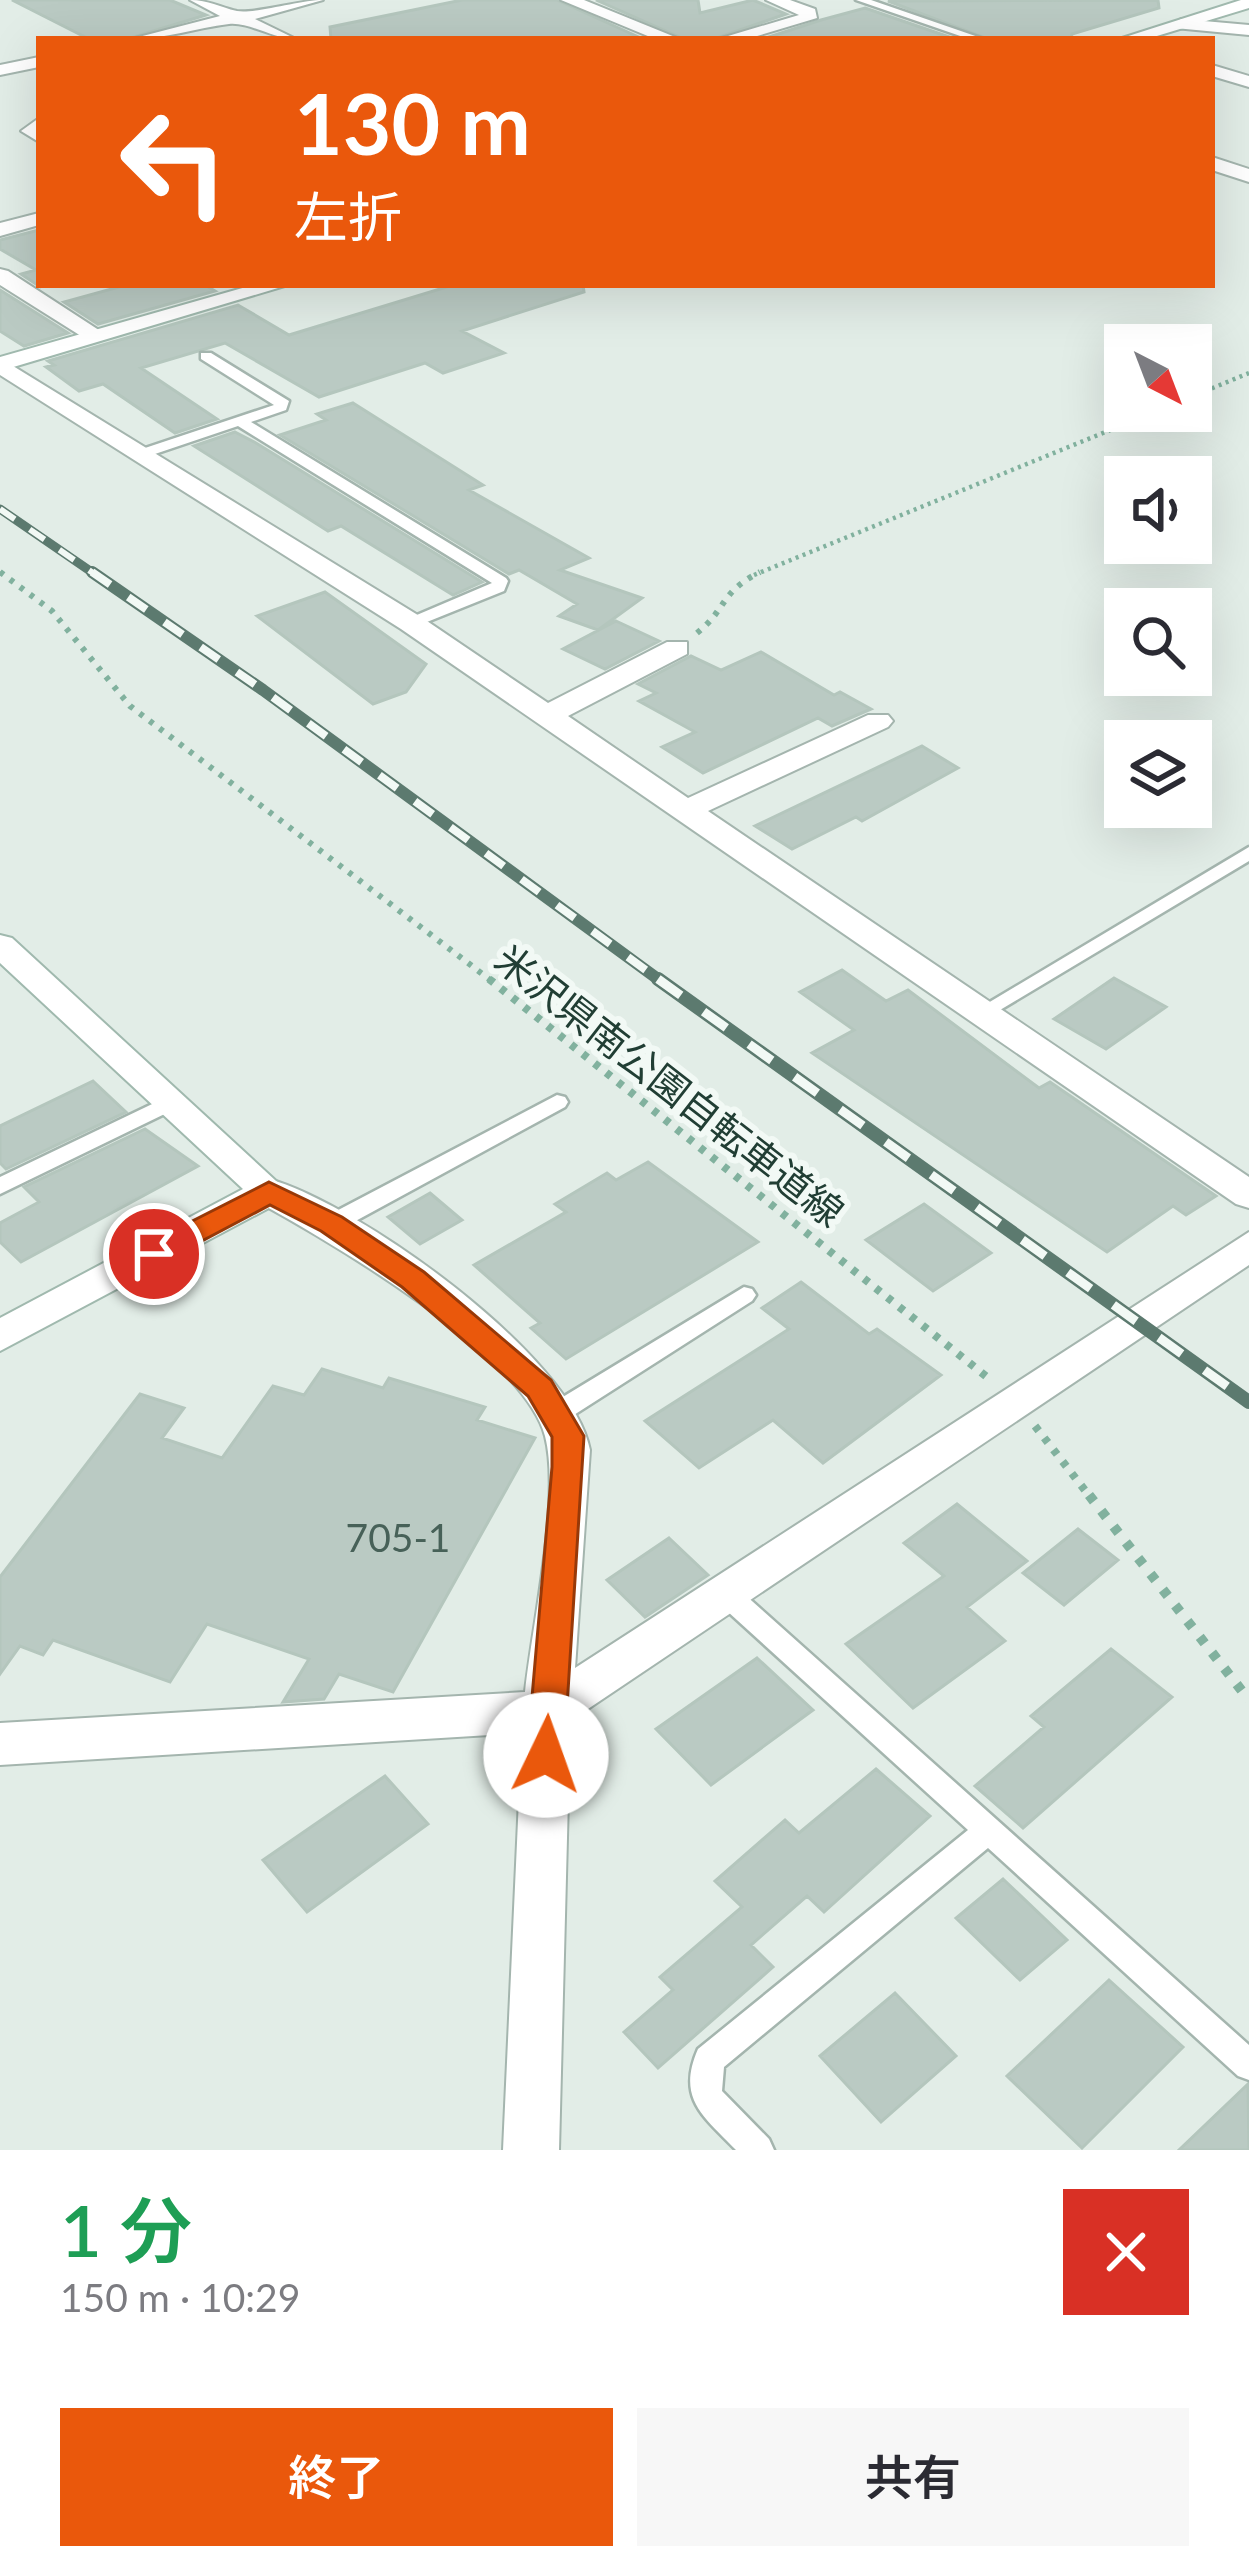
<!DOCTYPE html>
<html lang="ja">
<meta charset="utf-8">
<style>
body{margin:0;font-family:Lato,"Noto Sans JP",sans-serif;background:#f7f7f7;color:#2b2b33;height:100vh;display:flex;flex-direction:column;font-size:45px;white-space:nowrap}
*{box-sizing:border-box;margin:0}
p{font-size:39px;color:#7c7c81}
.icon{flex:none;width:66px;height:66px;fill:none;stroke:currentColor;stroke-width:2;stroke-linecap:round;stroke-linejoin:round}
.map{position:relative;height:2150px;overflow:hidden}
.panel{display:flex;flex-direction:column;background:#fff;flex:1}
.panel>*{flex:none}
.hud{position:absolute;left:36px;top:36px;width:1179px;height:252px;border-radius:0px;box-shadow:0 12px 48px #0002;background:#ea580c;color:#fff;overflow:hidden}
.needle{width:78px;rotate:138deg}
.buttons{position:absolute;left:1104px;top:324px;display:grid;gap:24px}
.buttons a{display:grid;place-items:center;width:108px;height:108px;border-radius:0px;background:#fff;box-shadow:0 12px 48px #0002;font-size:60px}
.pin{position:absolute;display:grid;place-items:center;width:102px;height:102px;color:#fff;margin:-51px;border:6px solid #fff;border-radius:50%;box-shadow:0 3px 12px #0007}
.me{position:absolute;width:132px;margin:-66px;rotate:3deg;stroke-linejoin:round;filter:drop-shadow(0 0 9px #0008)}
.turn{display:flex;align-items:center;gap:42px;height:252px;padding:0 60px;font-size:54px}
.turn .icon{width:156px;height:156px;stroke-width:2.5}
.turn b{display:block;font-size:84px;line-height:102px}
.round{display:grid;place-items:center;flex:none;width:126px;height:126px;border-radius:0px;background:#f7f7f7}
.head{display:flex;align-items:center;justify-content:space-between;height:204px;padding:0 60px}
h1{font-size:72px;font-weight:600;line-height:90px;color:#1e9e55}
.button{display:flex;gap:24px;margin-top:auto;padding:24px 60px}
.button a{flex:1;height:138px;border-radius:0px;background:#ea580c;color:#fff;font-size:48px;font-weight:600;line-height:138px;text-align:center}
.button a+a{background:#f7f7f7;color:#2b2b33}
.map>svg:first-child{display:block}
.building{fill:#bacac3;stroke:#b4c6bd;stroke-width:3}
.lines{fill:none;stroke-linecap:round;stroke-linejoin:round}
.lane-casing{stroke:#a4b5ae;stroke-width:5}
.street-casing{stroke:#a4b5ae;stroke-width:4}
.secondary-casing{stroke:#a0b9ae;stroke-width:4}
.path-far3{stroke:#81b19e;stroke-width:4.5;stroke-dasharray:3 4.5;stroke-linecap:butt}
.path-far2{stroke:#81b19e;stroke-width:6;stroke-dasharray:4.5 8;stroke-linecap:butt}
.path-far1{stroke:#81b19e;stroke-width:8;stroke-dasharray:6 9;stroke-linecap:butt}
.path{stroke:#81b19e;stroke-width:10;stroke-dasharray:8 12;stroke-linecap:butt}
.lane{fill:#fff;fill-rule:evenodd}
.street{fill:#fff;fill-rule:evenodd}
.secondary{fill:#fff;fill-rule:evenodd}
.rail-far2-casing{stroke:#5c7a6f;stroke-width:9}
.rail-far1-casing{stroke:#5c7a6f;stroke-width:12}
.rail-casing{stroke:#5c7a6f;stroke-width:14}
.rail-far2{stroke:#f2f9f5;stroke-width:6;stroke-dasharray:18;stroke-linecap:butt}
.rail-far1{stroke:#f2f9f5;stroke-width:8;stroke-dasharray:22;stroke-linecap:butt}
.rail{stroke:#f2f9f5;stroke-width:9;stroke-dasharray:28;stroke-linecap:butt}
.route{fill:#ea580c;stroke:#983908;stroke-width:3}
.labels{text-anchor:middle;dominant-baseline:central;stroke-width:12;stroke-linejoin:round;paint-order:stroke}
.street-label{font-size:39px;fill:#213e34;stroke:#f2f9f5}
.near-number-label{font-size:39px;fill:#476158}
</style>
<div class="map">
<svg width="1249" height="2150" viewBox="0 0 1249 2150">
<rect width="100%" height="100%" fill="#e2ede7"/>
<path class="building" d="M12,0H170L206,15L127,39H89Z
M462,0H557L643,39H331L330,27Z
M596,0H698L700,13L753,0L786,14L714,39H684Z
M1158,0L1159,8L1072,34L1071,39H988L888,1Z
M865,8L955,39H763L821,20Z
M39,230V286L21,274L36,270L0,249V240Z
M126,285H205L215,291L98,324L64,302Z
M453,285H583L584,292L462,331L504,353L443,373L425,363L319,397L225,343L141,368L217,419L175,433L103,384L79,391L46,367L54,365L48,361L238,305L289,335Z
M0,290L68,333L24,346L0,331Z
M353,403L483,485L469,490L589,558L560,570L642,598L598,630L559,616L577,604L519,570L509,574L280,435L326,420L317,414Z
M235,432L256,443L482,582L453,595L341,526L328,531L194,446Z
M325,592L426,664L406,692L373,704L257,616Z
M616,621L659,641L605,669L563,649Z
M761,652L834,695L840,692L871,709L832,726L818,718L703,773L662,747L695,732L639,701L656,693L638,684L691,656L721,670Z
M922,746L958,768L862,821L856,817L792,849L755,826Z
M842,970L886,1001L908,990L1039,1088L1050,1082L1216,1196L1186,1215L1173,1206L1107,1252L812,1053L854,1030L800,992Z
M1114,978L1166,1007L1106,1049L1054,1019Z
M93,1081L126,1112L6,1169L0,1163V1126Z
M145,1129L198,1166L21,1262L0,1242V1223L39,1202L24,1187Z
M648,1162L758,1242L566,1359L531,1328L540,1323L474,1265L566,1212L555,1204L607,1173L616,1180Z
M430,1193L462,1220L420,1244L388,1217Z
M924,1204L991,1253L933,1291L866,1240Z
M801,1282L869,1334L877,1329L941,1375L823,1463L773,1420L699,1468L645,1421L789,1329L762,1308Z
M322,1369L383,1388L389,1378L485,1407L477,1420L535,1438L393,1692L339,1674L324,1699L283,1702L309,1659L207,1624L170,1682L53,1640L43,1655L20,1646L0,1674V1577L140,1394L184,1408L162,1438L222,1458L273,1386L304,1395Z
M957,1504L1027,1561L967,1607L1005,1641L913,1708L846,1644L944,1576L904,1543Z
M1078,1529L1118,1560L1064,1605L1023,1573Z
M669,1538L708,1575L645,1617L607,1580Z
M1111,1649L1172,1697L1023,1828L975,1786L1044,1727L1031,1716Z
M757,1658L813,1710L711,1785L656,1729Z
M876,1769L930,1816L824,1912L807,1896L751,1945L773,1967L658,2068L624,2032L673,1990L660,1977L742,1907L715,1881L785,1820L799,1833Z
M385,1776L428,1824L307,1912L263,1860Z
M1003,1879L1067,1940L1020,1980L956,1918Z
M1109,1980L1183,2047L1082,2148L1007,2076Z
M895,1993L956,2056L881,2122L820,2056Z
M1248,2084L1249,2150H1179Z"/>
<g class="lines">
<defs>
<path id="lane" d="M856,0H871L984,39H969Z
M201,353H211L289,401L286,410L251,422L506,578L508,581L504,591L417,626H405V620L492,583L238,426L149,456H139V450L274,405L201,359Z
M1249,847V861L990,1016H976L973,1012Z
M171,1095L179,1097L182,1102L179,1107L0,1194V1177Z
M557,1095L565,1097L568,1102L565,1107L339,1230H323L320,1224L323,1218Z
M744,1287L752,1289L756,1295L752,1301L566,1420L557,1422L548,1420L545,1413L548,1406Z
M725,1582L734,1585L1249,2045V2080L1238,2076L988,1848L724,2067L722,2091L769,2139L774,2150H736C704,2117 676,2099 698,2049L968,1830L716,1601L712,1593L716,1585Z"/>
<path id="street" d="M190,0C209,0 219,7 237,11C256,14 299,0 323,0L255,19L296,39C273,39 250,22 229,24C196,28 166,39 131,39L220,16Z
M561,0H584L680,39H655Z
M766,0H790L815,9L817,18L747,39H718L799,15Z
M1181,19L1249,25V35L1175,28Z
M39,57V67L0,75V65Z
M1212,65L1249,76V87L1212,76Z
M39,118V142L21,131Z
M1212,157L1249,169V182L1212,170Z
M39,213V225L0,236V223Z
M0,269L8,271L108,336L89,341L0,285Z
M0,358L421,617L548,703L667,642H687V654L568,716L688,798L868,715H888L893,721L888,727L708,811L1249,1177V1208L1236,1204L401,629L0,375Z
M269,1179C359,1204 572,1356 590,1450L575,1668L1249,1232V1265L570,1721L559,2150H503L522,1733L0,1765V1723L525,1692C532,1625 561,1498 545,1436C523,1354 329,1241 256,1201L250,1192L256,1183Z"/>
<path id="secondary" d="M1241,0H1249V8L1147,39H1119Z
M253,285H288L0,371V357Z
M0,935L12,938L288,1192L282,1201L0,1351V1318L243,1189L0,963Z"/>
</defs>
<use href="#lane" class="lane-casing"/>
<use href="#street" class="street-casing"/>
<use href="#secondary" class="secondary-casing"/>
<path class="path-far3" d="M1191,397L1249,373
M0,572L4,575
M754,575L1157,411"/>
<path class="path-far2" d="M0,572L52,611L130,706L493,982
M697,633C728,608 719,593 760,572"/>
<path class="path-far1" d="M489,979L992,1381
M1035,1426L1091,1498"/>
<path class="path" d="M1089,1495L1249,1700"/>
<use href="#lane" class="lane"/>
<use href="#street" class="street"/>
<use href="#secondary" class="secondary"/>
<defs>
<path id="rail-far2" d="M0,509L96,575"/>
<path id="rail-far1" d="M92,572L263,690L662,982"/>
<path id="rail" d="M658,979L1249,1402"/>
</defs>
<use href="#rail-far2" class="rail-far2-casing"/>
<use href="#rail-far1" class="rail-far1-casing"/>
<use href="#rail" class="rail-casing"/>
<use href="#rail-far2" class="rail-far2"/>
<use href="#rail-far1" class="rail-far1"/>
<use href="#rail" class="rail"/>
</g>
<path class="route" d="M269,1182L342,1217L424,1272L551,1380L584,1436L564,1755L559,1766L546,1771L533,1766L527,1755L552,1467V1437L528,1396L402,1287L321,1231L270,1205L164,1261L154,1264L139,1254L143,1246Z"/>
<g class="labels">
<g class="street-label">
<text transform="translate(670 1085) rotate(38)">米沢県南公園自転車道線</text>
</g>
<g class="near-number-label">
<text x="398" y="1537">705-1</text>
</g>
</g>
</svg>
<div class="buttons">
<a><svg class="needle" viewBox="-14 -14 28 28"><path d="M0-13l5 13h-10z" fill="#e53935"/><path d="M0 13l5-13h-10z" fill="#7c7c81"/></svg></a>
<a><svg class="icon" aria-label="sound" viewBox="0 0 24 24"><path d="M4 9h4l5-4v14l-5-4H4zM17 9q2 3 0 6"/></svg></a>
<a><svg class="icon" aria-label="search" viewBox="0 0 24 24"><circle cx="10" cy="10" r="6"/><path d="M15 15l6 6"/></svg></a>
<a><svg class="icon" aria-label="layers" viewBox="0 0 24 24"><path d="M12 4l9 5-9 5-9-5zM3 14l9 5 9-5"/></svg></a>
</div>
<div class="pin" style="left:154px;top:1254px;background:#d93025"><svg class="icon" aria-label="arrive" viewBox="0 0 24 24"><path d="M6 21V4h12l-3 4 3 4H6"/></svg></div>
<svg class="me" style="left:546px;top:1755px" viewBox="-20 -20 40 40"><circle r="19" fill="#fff"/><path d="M0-13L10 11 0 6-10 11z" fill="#ea580c"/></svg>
<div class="hud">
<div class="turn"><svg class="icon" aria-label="left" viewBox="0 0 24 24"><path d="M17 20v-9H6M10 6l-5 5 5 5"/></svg><div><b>130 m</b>左折</div></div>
</div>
</div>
<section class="panel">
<div class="head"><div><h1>1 分</h1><p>150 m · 10:29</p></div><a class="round" style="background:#d93025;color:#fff"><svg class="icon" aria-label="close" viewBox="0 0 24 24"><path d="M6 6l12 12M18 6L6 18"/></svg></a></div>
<div class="button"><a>終了</a><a>共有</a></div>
</section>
